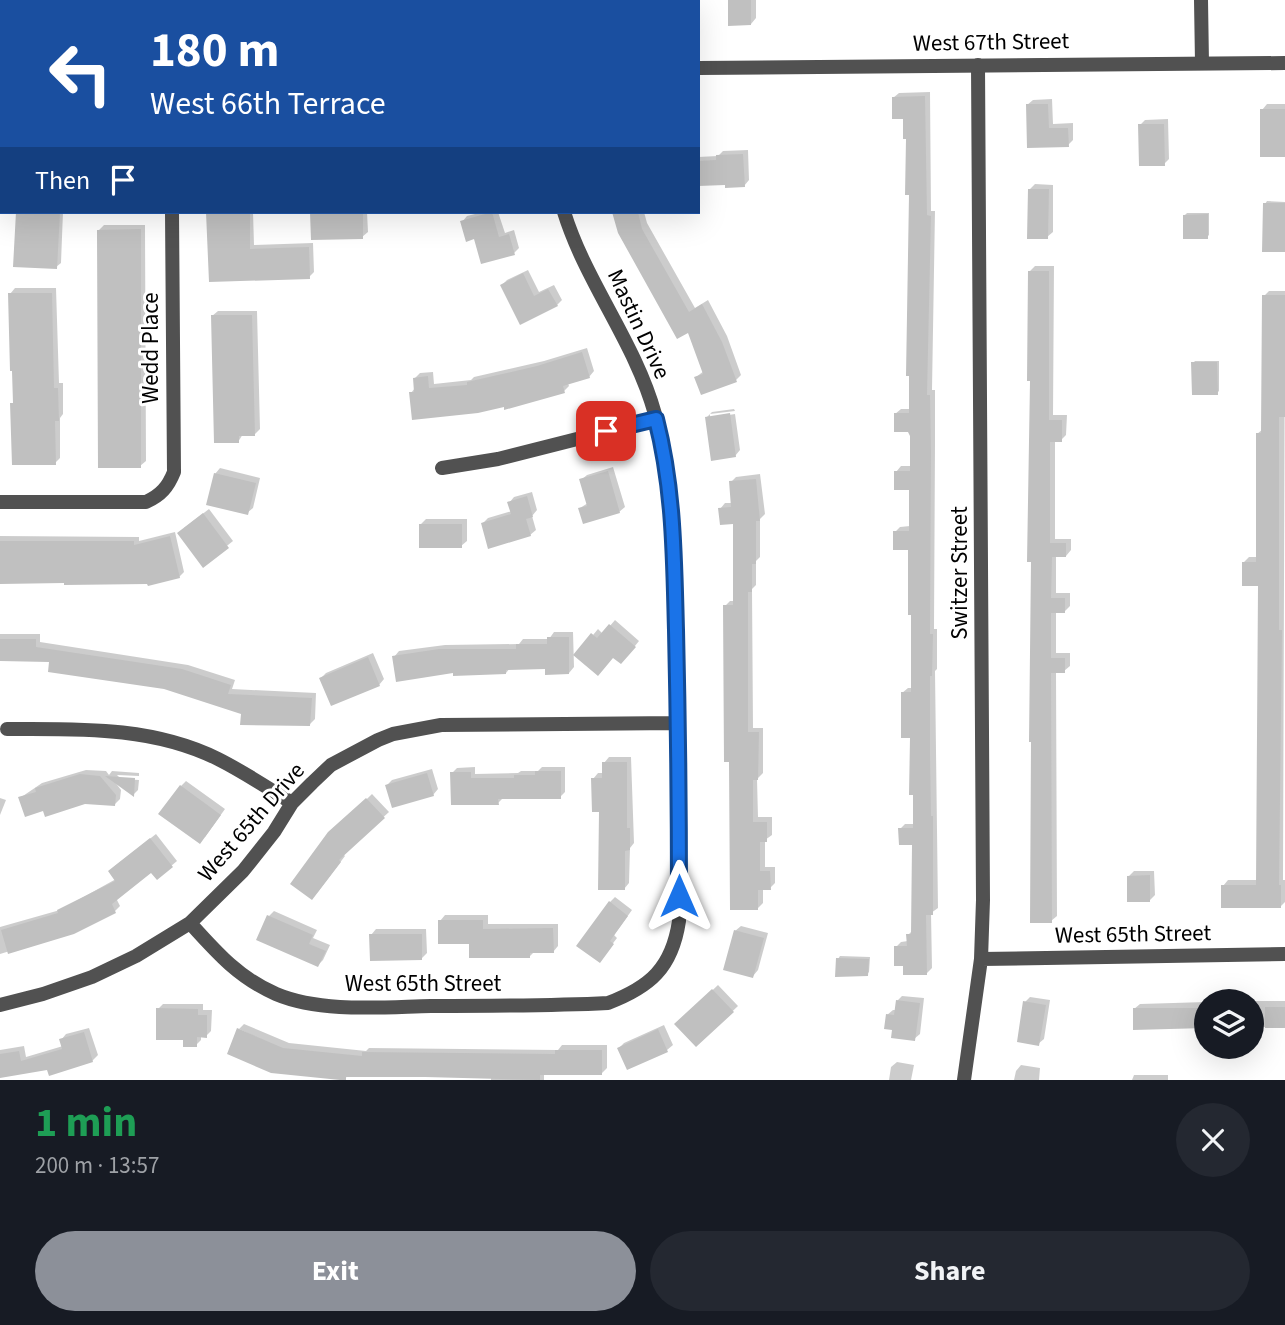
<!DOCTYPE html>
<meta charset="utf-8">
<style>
body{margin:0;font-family:"Source Sans 3",sans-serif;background:#242831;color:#f1f3f6;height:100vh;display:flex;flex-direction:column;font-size:26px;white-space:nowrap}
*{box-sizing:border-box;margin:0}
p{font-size:23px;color:#9ea1a6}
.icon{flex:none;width:38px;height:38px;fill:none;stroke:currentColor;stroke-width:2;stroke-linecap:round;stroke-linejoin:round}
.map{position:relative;height:1080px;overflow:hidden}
.sheet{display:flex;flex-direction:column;background:#171b24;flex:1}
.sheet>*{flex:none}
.hud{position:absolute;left:0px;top:0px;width:700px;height:214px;box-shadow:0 7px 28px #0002;background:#1a4fa0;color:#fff;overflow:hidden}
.fabs{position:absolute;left:1194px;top:989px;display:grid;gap:14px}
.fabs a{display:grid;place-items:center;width:70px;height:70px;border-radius:50%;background:#171b24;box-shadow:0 7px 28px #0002;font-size:35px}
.pin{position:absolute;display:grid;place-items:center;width:60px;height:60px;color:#fff;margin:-30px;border-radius:14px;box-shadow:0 4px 10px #0006}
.me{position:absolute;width:77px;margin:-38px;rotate:0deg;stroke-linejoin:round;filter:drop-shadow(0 0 5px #0008)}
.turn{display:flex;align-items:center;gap:24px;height:147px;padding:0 35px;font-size:32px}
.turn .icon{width:91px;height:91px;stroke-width:2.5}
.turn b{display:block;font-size:49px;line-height:60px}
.then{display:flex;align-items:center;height:66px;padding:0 35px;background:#0003;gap:14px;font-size:26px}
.round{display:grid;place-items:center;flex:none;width:74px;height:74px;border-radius:37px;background:#242831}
.headline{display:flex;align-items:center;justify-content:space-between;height:119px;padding:0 35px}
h1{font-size:42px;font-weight:700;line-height:52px;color:#1e9e55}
.action{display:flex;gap:14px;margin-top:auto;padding:14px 35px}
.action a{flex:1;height:80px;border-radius:42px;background:#8c9099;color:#fff;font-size:28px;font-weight:700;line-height:80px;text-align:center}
.action a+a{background:#242831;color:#f1f3f6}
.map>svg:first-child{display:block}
.shadow{fill:#0003}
.building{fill:#c0c0c0}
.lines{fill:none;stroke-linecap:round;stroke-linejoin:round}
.minor{stroke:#515151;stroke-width:14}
.tertiary{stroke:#515151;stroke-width:14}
.route-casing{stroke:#114b97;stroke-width:18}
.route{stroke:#1a73e8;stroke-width:12}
.labels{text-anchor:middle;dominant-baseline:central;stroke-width:6;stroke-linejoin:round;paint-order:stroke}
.street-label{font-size:23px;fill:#000;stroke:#fff}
</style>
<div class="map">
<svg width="1285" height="1080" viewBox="0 0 1285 1080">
<rect width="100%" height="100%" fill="#fff"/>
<path class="shadow" d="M0,0H26L2,2V29Z
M56,0H554V2H56Z
M611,0H638L611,2Z
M729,0H756V18L751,24Z
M930,92L931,211H935L932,390H935V446L934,629H937V669L935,671L938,908L931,913L932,968L927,973L905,964L896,947L901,942L908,941V935L913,930L914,843L900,829L905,824H915L911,736L902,693L908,688H912L913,614L910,548L895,532L900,527L910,526V488L896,472L901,466H912L910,431L895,414L901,409H911V194L905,117L893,98L899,93Z
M1052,99L1053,124L1073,123V140L1068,145L1028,146L1027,105L1033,100Z
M1267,104H1285V155L1262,110Z
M1168,119L1169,159L1164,164L1140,125L1145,120Z
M748,150L749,180L744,186L727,183L698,185V157L718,156L723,151Z
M1035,184L1053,185V232L1047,237L1029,190Z
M1267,201L1285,202V251L1265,204Z
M18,212H63L61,263L56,267L18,234Z
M208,212H253L254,245L313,243L314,272L309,277L211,280Z
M312,212H367L368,232L362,237L313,238Z
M483,212H498L505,233L514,230L519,248L514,253L475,237L462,222L467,216Z
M614,212H644L647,223L695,308L708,300L727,336L741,375L736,380L696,377L704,371L689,330L619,233Z
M1187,213H1209V235L1207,237L1185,215Z
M104,225H145L146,461L140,466L99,230Z
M1035,266H1054L1053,415H1067L1066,435L1061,440H1055V539H1071V550L1066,556H1056V593H1070V606L1064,612H1056V653H1070V666L1064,671H1056L1057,916L1051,921L1031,379L1030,271Z
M528,270L539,292L554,285L562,300L557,305L502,285L507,280Z
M15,288H56L59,383H63V414L60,418V458L55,463L12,404L15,401L10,294Z
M1269,291H1285L1283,880H1285V902L1281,906L1223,886L1228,880H1257L1259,584L1243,563L1249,557H1257V434L1263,429L1264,296Z
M218,311H257L260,429L255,434H243L238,442L212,316Z
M587,348L594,371L589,377L568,383L569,386L564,391L505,405L411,393L415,388V378L420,373L433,372L434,384L471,380L474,377L544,361Z
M1195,361H1219V391L1217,393L1193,363Z
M734,409L735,411L710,414V418L735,414L740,450L735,456L707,417L712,412Z
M613,467L625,507L619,512L580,508L588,503L581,480L587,475Z
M220,468L260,478L253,508L247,513L215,474Z
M760,474L765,514L760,519V557L756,561V585L752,589L753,728H763V773L757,779L758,817H772V835L765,840V867H775V883L770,888H763V903L758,908L730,760L725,606L730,601H735V522L720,509L725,503H733L731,482L736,477Z
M532,492L537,510L532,516L536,530L530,535L483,523L488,518L512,511L509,503L514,497Z
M209,509L233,541L203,565L184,528Z
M426,519H467V541L461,546L421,524Z
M175,532L184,572L179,577L0,582V536L139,537V541Z
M615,620L639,641L626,657L614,656L593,635L598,629L603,634Z
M554,632H573L574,667L569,673L547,667L510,668L506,673L455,671L394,657L399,651L445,645L519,644L523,639H549Z
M0,634H40V642L188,665L235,680L232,689L316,693L315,719L310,724L243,713L164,688L51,660H0Z
M373,653L384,679L379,685L321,678L326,673Z
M609,757H631L634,843L630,848L629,883L624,889L593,779L598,773H604V763Z
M475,767V774L518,773L521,771H538L542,767H565V792L560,797H504L498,803L452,773L457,768Z
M432,769L438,789L433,795L387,785L392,780Z
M86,770L106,771L109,775L112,771L139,773V776L117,775L121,779L139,780L138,790L134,794L115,782L121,790L120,799L115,804L85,802L44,809L20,798L42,783Z
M186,781L225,809L205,837L181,786Z
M372,794L389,812L343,854L345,856L317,893L331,834Z
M0,798L6,800L0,815Z
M156,834L177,861L157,878L151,870L116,898L120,906L115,911L73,932L0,954V927L60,910L116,879L115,866Z
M1134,871H1154L1155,895L1149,901L1129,876Z
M615,897L632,910L614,935L617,938L604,955L610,902Z
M274,911L317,930L313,938L330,945L323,960L318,965L269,916Z
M445,915H488V924H558V946L553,952H534L529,957L471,943L440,921Z
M741,926L768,933L758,970L753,976L735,931Z
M376,929H426L427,953L421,959L371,935Z
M840,956L870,957L869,972L867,974L838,959Z
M718,985L738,1006L697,1045L677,1024Z
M902,996L924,998L920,1034L914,1039L894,1029L887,1015L893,1010H896L897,1001Z
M1030,997L1050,1000L1044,1039L1038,1044L1025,1002Z
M1251,1001H1285V1027H1251Z
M1206,1002V1028L1134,1009L1140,1004Z
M163,1004H203V1010H212L211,1031L206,1036H201V1040L196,1045L158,1009Z
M244,1024L289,1043L366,1051L369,1048L558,1050L562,1045H607V1068L602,1073H544V1080H491V1076L348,1075L345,1079L239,1029Z
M664,1025L673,1045L667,1050L628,1068L619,1048L624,1043Z
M89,1028L98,1055L92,1061L0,1077V1050L24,1046L26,1057L63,1046L61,1040L66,1034Z
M897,1062L914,1065L911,1080H889L891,1067Z
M1021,1065L1040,1068L1039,1080H1014L1016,1071Z
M1134,1075H1168V1080H1132Z"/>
<path class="building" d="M728,0H751V25L728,26Z
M925,96L927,215L931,216L927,395H930L931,453L930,634H933L932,676H930V754L931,816H933V915H926L927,975H903V966H894V946H907L906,934H911L912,845H899L898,828H913V795H909L910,738H901V692H911V615H908V550H893V531H909V490H894V471H910V436L908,432H894V413H909V376H906L909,195H905L906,139H903V119H892V97Z
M1026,104H1048L1049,128H1068L1069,147L1027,148Z
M1260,109H1285V157H1260Z
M1138,124H1164L1165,166H1139Z
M743,154L745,187L725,188V185L698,186V161L716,160V155Z
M1028,189H1049L1048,239H1027Z
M1263,203H1285V252H1262Z
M16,212H60L57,269L13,267Z
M206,212H250V249L309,247L310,279L209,282Z
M310,212H363V239L311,240Z
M492,212L499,237L509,234L515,255L481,264L474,239L466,242L460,221Z
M612,212H638L642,229L689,312L702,304L722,342L737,382L701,395L694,377L703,374L688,333L677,339L618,233Z
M1208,214V239H1183V215Z
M141,229V468H98L97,230Z
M1028,271H1049V420H1062V442H1050V543H1066V557H1052L1051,598H1065V613H1051V658H1065V673H1051L1052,923H1030L1031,742H1029L1031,562H1027L1030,381H1027Z
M523,273L534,296L548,289L558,306L520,325L500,285Z
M8,293H52L54,388H58L59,421H55L56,465H12L10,403H13L12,371H10Z
M1262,295H1285V417H1279V630H1282L1279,885H1281V908H1221V885H1256L1258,586H1242V562H1256V433H1261Z
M211,315H252L255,436H239V443H214Z
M582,352L590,378L563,386L565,393L504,410V407L478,413L412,420L409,392H414L413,378L428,376L429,388L467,385V382L537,366Z
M1191,362H1217L1218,395H1192Z
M730,413L736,457L711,461L705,417Z
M608,471L620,513L583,524L578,508L587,506L579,479Z
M214,473L256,483L248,515L206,505Z
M756,479L760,521H756V564H752V592H748V732H759L758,780H753V822H767V842H760V871H770L771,890H758V910H730L729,762H724L723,605H733V524L720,525L718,508L731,507L729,481Z
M527,496L533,517L526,519L531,536L488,549L481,523L511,514L507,502Z
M203,513L229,548L203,568L177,533Z
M419,524H462V548H419Z
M170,536L180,578L148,586L147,584L64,585V583L0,584V541H134V545Z
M609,624L636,647L621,664L613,658L598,676L573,655L591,633L597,638Z
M547,637H569V674L545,675V669L506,670V674L453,676V673L396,682L392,656L439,649H516V644H547Z
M0,639H36V647L182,669L231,685L228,694L312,698L310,726L240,725L241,714L164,689L48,672L49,662L0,661Z
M368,657L380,686L331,706L319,678Z
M602,762H627V828H630V850L625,851V890H598L599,812H592L591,778H602Z
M535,771H561V799H498L499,805H451L450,772H471V778H514V775H535Z
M427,773L434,796L392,808L385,785Z
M80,774L100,776L116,795L115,806L85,804L45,817L43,811L25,817L18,797L36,792L35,788Z
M105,776L135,778L134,797Z
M180,785L221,815L200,844L158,814Z
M366,798L385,818L339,860L341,862L312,900L290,884L328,832Z
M150,838L173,867L157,880L151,873L112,904L116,913L74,934L8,954L1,930L58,913L57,910L115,881L108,871Z
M1150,875V902H1127V876Z
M609,901L628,916L610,941L614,944L600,963L576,946Z
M267,915L313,935L309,944L326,951L318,967L256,940Z
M438,920H483V929L553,928L554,953H530V958H469V944H438Z
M734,930L764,938L753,978L723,970Z
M369,934H422V960L370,961Z
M836,958L869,959L868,976L835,977Z
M712,989L734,1012L696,1047L674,1024Z
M896,1000L920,1003L915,1041L891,1038L892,1030L884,1029L886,1014L894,1015Z
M1023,1001L1046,1005L1039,1046L1017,1042Z
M1265,1007H1285V1028H1265Z
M156,1008L198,1009V1015H207V1038L197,1037V1047H183V1040H156Z
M1133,1008H1206V1028L1133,1030Z
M237,1028L283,1048L362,1056V1052L555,1054V1050H602V1075H540V1080L425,1077H346V1080H340L271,1073L227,1054Z
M658,1029L668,1052L627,1070L617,1048Z
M84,1032L93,1062L49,1076L47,1070L0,1078V1054L19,1051L21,1061L62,1049L59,1039Z"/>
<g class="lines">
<path class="minor" d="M678,0V2
M1201,0L1202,63
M442,468L498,459L656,419
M0,502H146C161,495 168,487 174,472L172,212
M7,729C78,729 152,726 218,759C244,772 268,788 292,803
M190,923C217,953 239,978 276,994C321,1013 383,1007 431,1006C490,1006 549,1006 608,1003C650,987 672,968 679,921C679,824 678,727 676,630C674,556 674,486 655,414C635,342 586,283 564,212
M981,959L1285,954
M0,1005L43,994L92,977L136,956L190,923L243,871L274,832L292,803L312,783L331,765L378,740L393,734L441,725L678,723
M964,1080L981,959L983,900L978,65"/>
<path class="tertiary" d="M698,68L1285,63
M0,74H2"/>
</g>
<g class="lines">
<defs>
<path id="route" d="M606,431L656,419C674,489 674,558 676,630C678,719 679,808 679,896"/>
</defs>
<use href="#route" class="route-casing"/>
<use href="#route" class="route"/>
</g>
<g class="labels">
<g class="street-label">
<text transform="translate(991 42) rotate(-1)">West 67th Street</text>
<text transform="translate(639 324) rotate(65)">Mastin Drive</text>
<text transform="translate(150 348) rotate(-90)">Wedd Place</text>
<text transform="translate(959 573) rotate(-90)">Switzer Street</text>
<text transform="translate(251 822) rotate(-49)">West 65th Drive</text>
<text transform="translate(1133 934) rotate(-1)">West 65th Street</text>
<text x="423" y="983">West 65th Street</text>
</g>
</g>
</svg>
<div class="fabs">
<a><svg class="icon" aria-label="layers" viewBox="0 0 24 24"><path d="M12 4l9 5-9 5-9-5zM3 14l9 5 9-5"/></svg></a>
</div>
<div class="pin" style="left:606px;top:431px;background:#d93025"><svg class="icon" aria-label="arrive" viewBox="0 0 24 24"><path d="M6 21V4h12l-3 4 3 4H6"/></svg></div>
<svg class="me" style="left:679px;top:896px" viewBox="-20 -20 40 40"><path d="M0-17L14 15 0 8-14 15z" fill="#1a73e8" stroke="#fff" stroke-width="4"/></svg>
<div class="hud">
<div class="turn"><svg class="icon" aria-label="left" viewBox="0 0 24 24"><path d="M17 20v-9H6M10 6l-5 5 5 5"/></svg><div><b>180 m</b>West 66th Terrace</div></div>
<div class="then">Then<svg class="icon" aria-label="arrive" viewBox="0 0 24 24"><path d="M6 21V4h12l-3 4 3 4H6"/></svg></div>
</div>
</div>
<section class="sheet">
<div class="headline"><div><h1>1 min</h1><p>200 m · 13:57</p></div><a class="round"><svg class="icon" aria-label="close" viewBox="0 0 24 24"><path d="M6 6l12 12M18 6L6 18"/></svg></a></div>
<div class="action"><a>Exit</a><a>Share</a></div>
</section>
